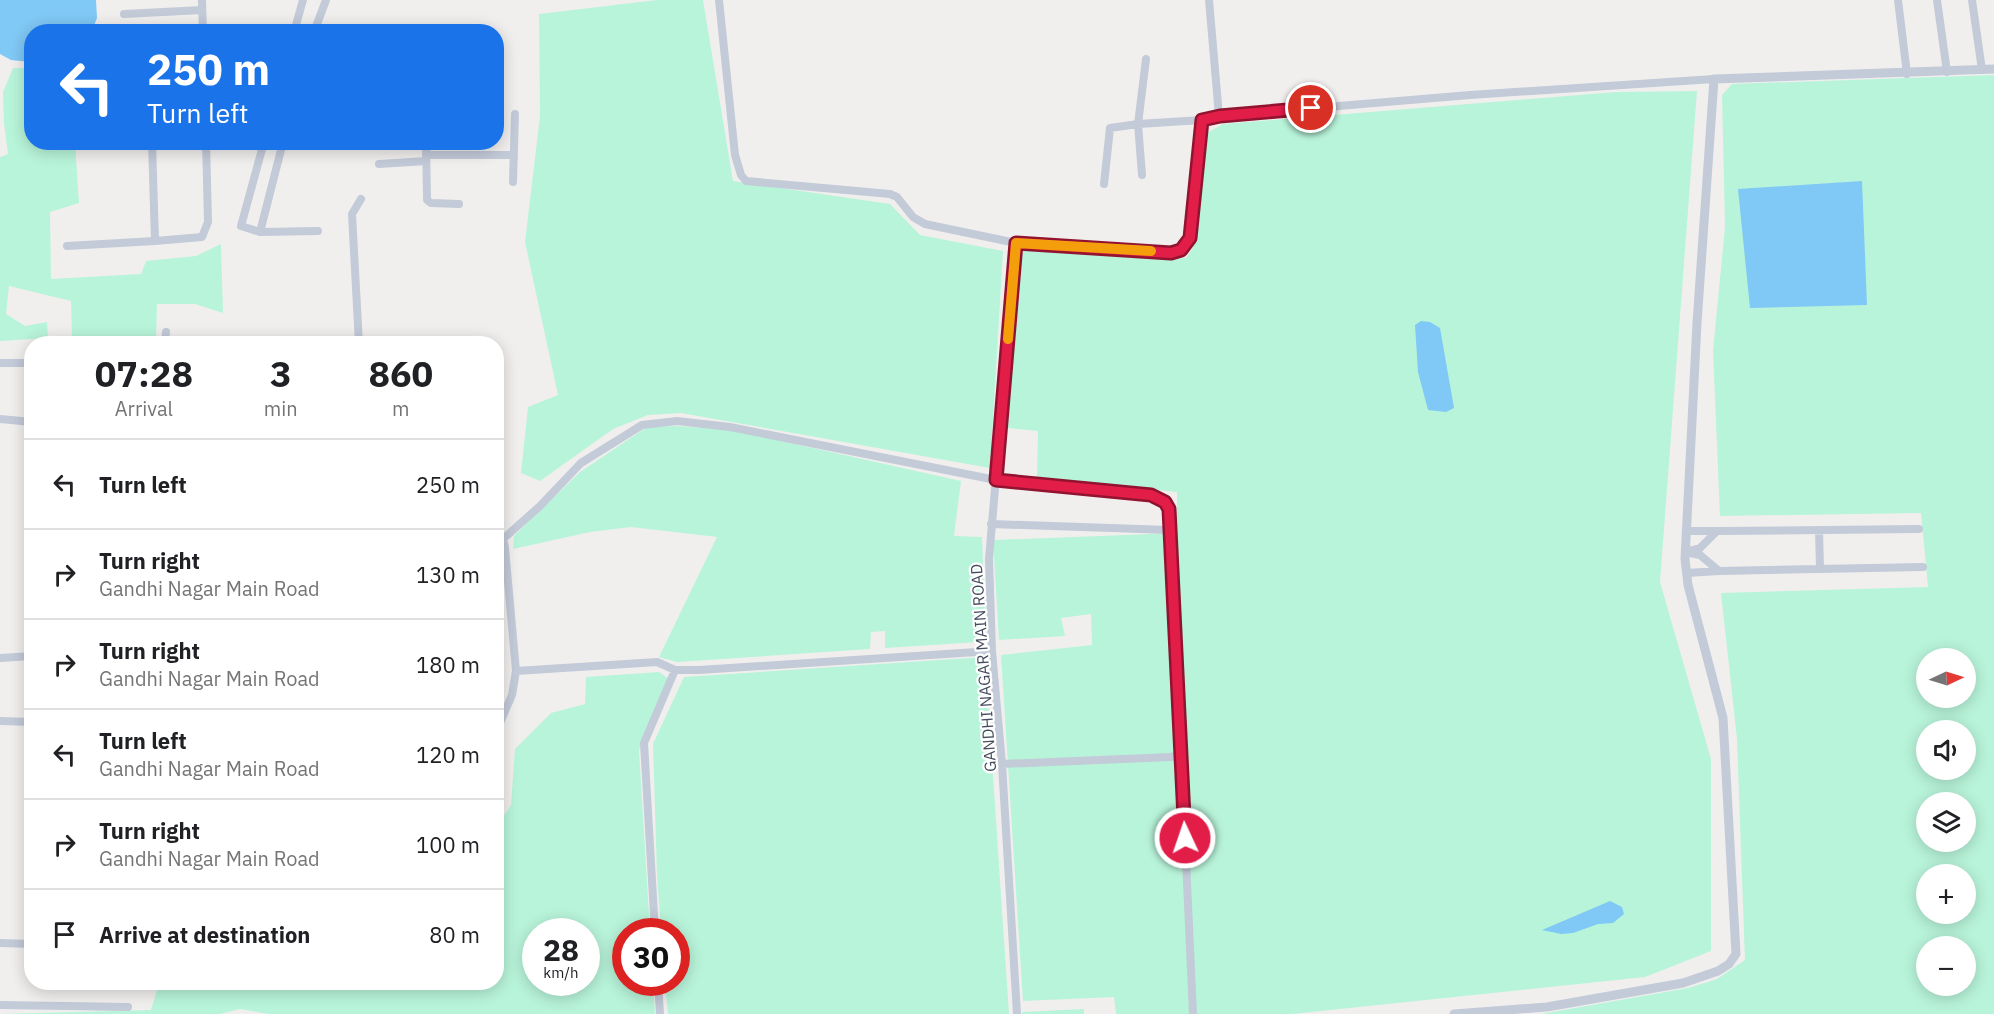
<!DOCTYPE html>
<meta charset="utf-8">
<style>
body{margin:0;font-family:"IBM Plex Sans",sans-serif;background:#f2f2f2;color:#202124;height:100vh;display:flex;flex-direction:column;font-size:22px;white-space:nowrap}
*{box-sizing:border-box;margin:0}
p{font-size:20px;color:#757577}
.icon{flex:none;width:33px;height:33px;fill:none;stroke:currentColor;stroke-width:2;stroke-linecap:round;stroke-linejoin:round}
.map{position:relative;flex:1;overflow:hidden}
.drawer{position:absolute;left:24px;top:336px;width:480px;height:654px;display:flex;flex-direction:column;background:#fff;border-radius:24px;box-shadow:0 3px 15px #0003}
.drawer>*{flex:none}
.banner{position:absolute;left:24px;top:24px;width:480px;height:126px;border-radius:24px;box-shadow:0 3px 15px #0003;background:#1a73e8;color:#fff;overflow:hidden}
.needle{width:39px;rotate:86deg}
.buttons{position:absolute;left:1916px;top:648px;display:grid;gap:12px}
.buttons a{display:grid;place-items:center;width:60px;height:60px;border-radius:50%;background:#fff;box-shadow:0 3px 15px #0003;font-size:30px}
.speed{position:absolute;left:522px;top:918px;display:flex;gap:12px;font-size:30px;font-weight:700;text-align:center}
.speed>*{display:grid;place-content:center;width:78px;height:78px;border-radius:50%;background:#fff;box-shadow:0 3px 15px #0003;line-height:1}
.speed small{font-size:15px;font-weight:400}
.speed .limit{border:9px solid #d22;background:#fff;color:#111}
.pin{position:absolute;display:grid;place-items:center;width:51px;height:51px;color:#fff;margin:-26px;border:3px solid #fff;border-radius:50%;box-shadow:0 2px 6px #0007}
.me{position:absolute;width:66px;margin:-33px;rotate:357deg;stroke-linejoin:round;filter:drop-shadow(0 0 4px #0008)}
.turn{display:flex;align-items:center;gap:21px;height:126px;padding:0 24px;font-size:27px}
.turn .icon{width:78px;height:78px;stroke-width:2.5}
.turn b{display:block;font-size:42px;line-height:51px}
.eta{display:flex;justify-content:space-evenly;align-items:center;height:102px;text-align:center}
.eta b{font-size:36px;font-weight:700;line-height:42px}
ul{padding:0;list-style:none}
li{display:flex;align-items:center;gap:18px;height:90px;padding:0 24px;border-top:2px solid #e0e0e0}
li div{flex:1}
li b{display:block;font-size:22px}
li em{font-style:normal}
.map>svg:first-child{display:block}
.green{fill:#b8f4da;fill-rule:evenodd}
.water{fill:#80c8f5}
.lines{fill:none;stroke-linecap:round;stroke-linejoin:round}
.minor{stroke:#c3cad8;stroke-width:8}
.tertiary{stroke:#c3cad8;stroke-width:9}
.route-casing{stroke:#92132f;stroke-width:15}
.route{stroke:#e11d48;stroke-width:10}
.slow{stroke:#f59e0b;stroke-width:10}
.labels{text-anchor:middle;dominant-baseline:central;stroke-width:4.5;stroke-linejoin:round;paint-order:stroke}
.street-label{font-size:16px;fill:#454d5e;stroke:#fff}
</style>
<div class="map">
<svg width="1994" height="1014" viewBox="0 0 1994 1014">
<rect width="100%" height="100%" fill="#f1efee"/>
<path class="green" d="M657,0H703L733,181L890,204L920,235L1003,251L990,468L681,413L648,415L613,429L540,481L521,473L528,407L558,395L525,242L540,116L539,14Z
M13,68H31L32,142L75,143L79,203L50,212L51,279L141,274L146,261L196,256L221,244L223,313L195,304H157L156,340L72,339L71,301L9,286L6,314L25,326L47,322L48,338L0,341V157L8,154L4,123L3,92Z
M1994,75V1014H1541L1688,988L1717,979L1745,960L1737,739L1721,593L1928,587L1921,513L1720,516L1713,351L1725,227L1722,95L1732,84ZM1926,658H1965V698H1926ZM1926,730H1965V770H1926ZM1926,802H1965V842H1926ZM1926,874H1965V914H1926ZM1926,946H1965V986H1926Z
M1697,91L1660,582L1711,759V951L1645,977L1292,1014H1116L1114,997L1023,1001L1001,655L1092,645L1091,614L1061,618L1065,636L999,640L993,540L1177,533V492L1037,477L1038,431L1007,428L1022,249L1186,258L1193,248L1207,133L1223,124L1616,92Z
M678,426L731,430L961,481L954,536L982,537L986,635L984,639L979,642L885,648V631L871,632L870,649L677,662L659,657L717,537L631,527L590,532L513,549L514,536L580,472L647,427Z
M985,657L1009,1014H668L665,983L676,982V932L661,931L657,875L653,744L684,677Z
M659,672L669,679L639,750L650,931L626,932V982L653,983L655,1014H269L240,1009L220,1014H0L151,1010L159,983L496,982L497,826L511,805L515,749L551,713L585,704L586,677ZM536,932H586V982H536Z
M1084,1009V1014H1022V1012Z"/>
<path class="water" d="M0,0H96L97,18L92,31L32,32L31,62L11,60L0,54Z
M1862,181L1867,305L1750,308L1738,189Z
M1421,321L1430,322L1440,328L1454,408L1446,412L1428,410L1418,372L1415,325Z
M1610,901L1622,907L1624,914L1613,923L1598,924L1573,933L1561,934L1542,930Z"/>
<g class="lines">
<path class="minor" d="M202,0L203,32
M719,0L735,155L741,175L746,181L890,194L897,197L913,217L925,224L1016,243
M1209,0L1219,116
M1898,0L1907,74
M1937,0L1947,72
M1972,0L1982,70
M124,14L202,10
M294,32L303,0
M314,32L326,0
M152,142L155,241L202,237L208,222L206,142
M264,142L241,226L260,232L318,231
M426,142L427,200L431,203L459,204
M84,144L128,142
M426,155H512
M379,164L426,161
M1142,175L1138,124L1146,59
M513,182L515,114
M1104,184L1110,128L1138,124L1202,120
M260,232L283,142
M67,246L155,241
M165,344L166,332
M359,344L352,214L361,199
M0,363H32
M0,419L32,422
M991,524L1169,530
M1819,530L1820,569
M1686,531H1717L1700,548L1685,552L1700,555L1719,571L1687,573
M1717,531L1919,529
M496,538L503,539L505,548L516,671L512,695L496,732
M503,539L540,506L581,463L642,425L677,421L730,427L996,480L1151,495L1165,503L1169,509L1181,750L1177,755L1171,757L1002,764
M1719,571L1923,567
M0,658L32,656
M516,671L657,662L675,670H699L992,651
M0,721L32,722
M1181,750L1193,1014
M655,932L644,743L675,670
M0,943L32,944
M658,982L660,1014
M0,1005L128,1007
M1017,1014L1002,764L992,651L989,559L1016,243L1171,253L1181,250L1190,238L1202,120L1219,116L1470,95L1714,79"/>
<path class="tertiary" d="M1454,1014L1547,1007L1683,983L1718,971L1729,964L1736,954L1723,718L1688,585L1685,559L1697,323L1714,79L1994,69"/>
</g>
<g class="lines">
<defs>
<path id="route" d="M1185,838L1169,509L1165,502L1151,495L996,480L1016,243L1171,253L1181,250L1190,238L1202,120L1220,116L1311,108"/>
</defs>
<use href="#route" class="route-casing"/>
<use href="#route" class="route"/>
<path class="slow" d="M1008,339L1016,243L1151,251"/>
</g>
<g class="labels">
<g class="street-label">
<text transform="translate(983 668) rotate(-94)">GANDHI NAGAR MAIN ROAD</text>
</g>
</g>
</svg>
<div class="buttons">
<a><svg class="needle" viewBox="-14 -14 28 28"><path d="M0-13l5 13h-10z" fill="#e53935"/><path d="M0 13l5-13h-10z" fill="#757577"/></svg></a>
<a><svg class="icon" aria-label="sound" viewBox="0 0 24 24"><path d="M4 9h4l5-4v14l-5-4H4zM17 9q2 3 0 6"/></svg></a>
<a><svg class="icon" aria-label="layers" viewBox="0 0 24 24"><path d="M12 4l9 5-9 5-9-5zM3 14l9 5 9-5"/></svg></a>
<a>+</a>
<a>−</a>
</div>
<div class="speed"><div>28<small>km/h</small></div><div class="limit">30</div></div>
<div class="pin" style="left:1311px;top:108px;background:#d93025"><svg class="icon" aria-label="arrive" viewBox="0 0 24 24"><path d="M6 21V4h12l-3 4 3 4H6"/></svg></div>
<svg class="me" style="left:1185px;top:838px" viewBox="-20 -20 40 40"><circle r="17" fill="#e11d48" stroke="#fff" stroke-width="3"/><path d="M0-11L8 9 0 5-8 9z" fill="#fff"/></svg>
<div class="banner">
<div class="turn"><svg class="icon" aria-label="left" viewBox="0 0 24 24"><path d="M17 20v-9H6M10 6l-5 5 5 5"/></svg><div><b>250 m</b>Turn left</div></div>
</div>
<section class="drawer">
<div class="eta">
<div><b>07:28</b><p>Arrival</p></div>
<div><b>3</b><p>min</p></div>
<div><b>860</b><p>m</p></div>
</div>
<ul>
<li><svg class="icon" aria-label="left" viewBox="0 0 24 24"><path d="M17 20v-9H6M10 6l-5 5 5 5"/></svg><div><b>Turn left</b></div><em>250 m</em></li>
<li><svg class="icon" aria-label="right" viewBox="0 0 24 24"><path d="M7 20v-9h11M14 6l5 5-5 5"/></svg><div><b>Turn right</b><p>Gandhi Nagar Main Road</p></div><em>130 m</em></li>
<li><svg class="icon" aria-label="right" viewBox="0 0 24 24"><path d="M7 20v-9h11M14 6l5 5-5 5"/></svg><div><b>Turn right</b><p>Gandhi Nagar Main Road</p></div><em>180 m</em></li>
<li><svg class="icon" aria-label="left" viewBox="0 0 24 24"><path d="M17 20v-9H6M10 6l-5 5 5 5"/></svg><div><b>Turn left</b><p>Gandhi Nagar Main Road</p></div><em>120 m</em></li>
<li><svg class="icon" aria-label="right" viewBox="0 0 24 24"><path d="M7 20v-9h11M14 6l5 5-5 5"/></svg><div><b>Turn right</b><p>Gandhi Nagar Main Road</p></div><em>100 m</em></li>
<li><svg class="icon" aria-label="arrive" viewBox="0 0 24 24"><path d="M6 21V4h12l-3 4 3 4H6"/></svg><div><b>Arrive at destination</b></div><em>80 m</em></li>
</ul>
</section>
</div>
